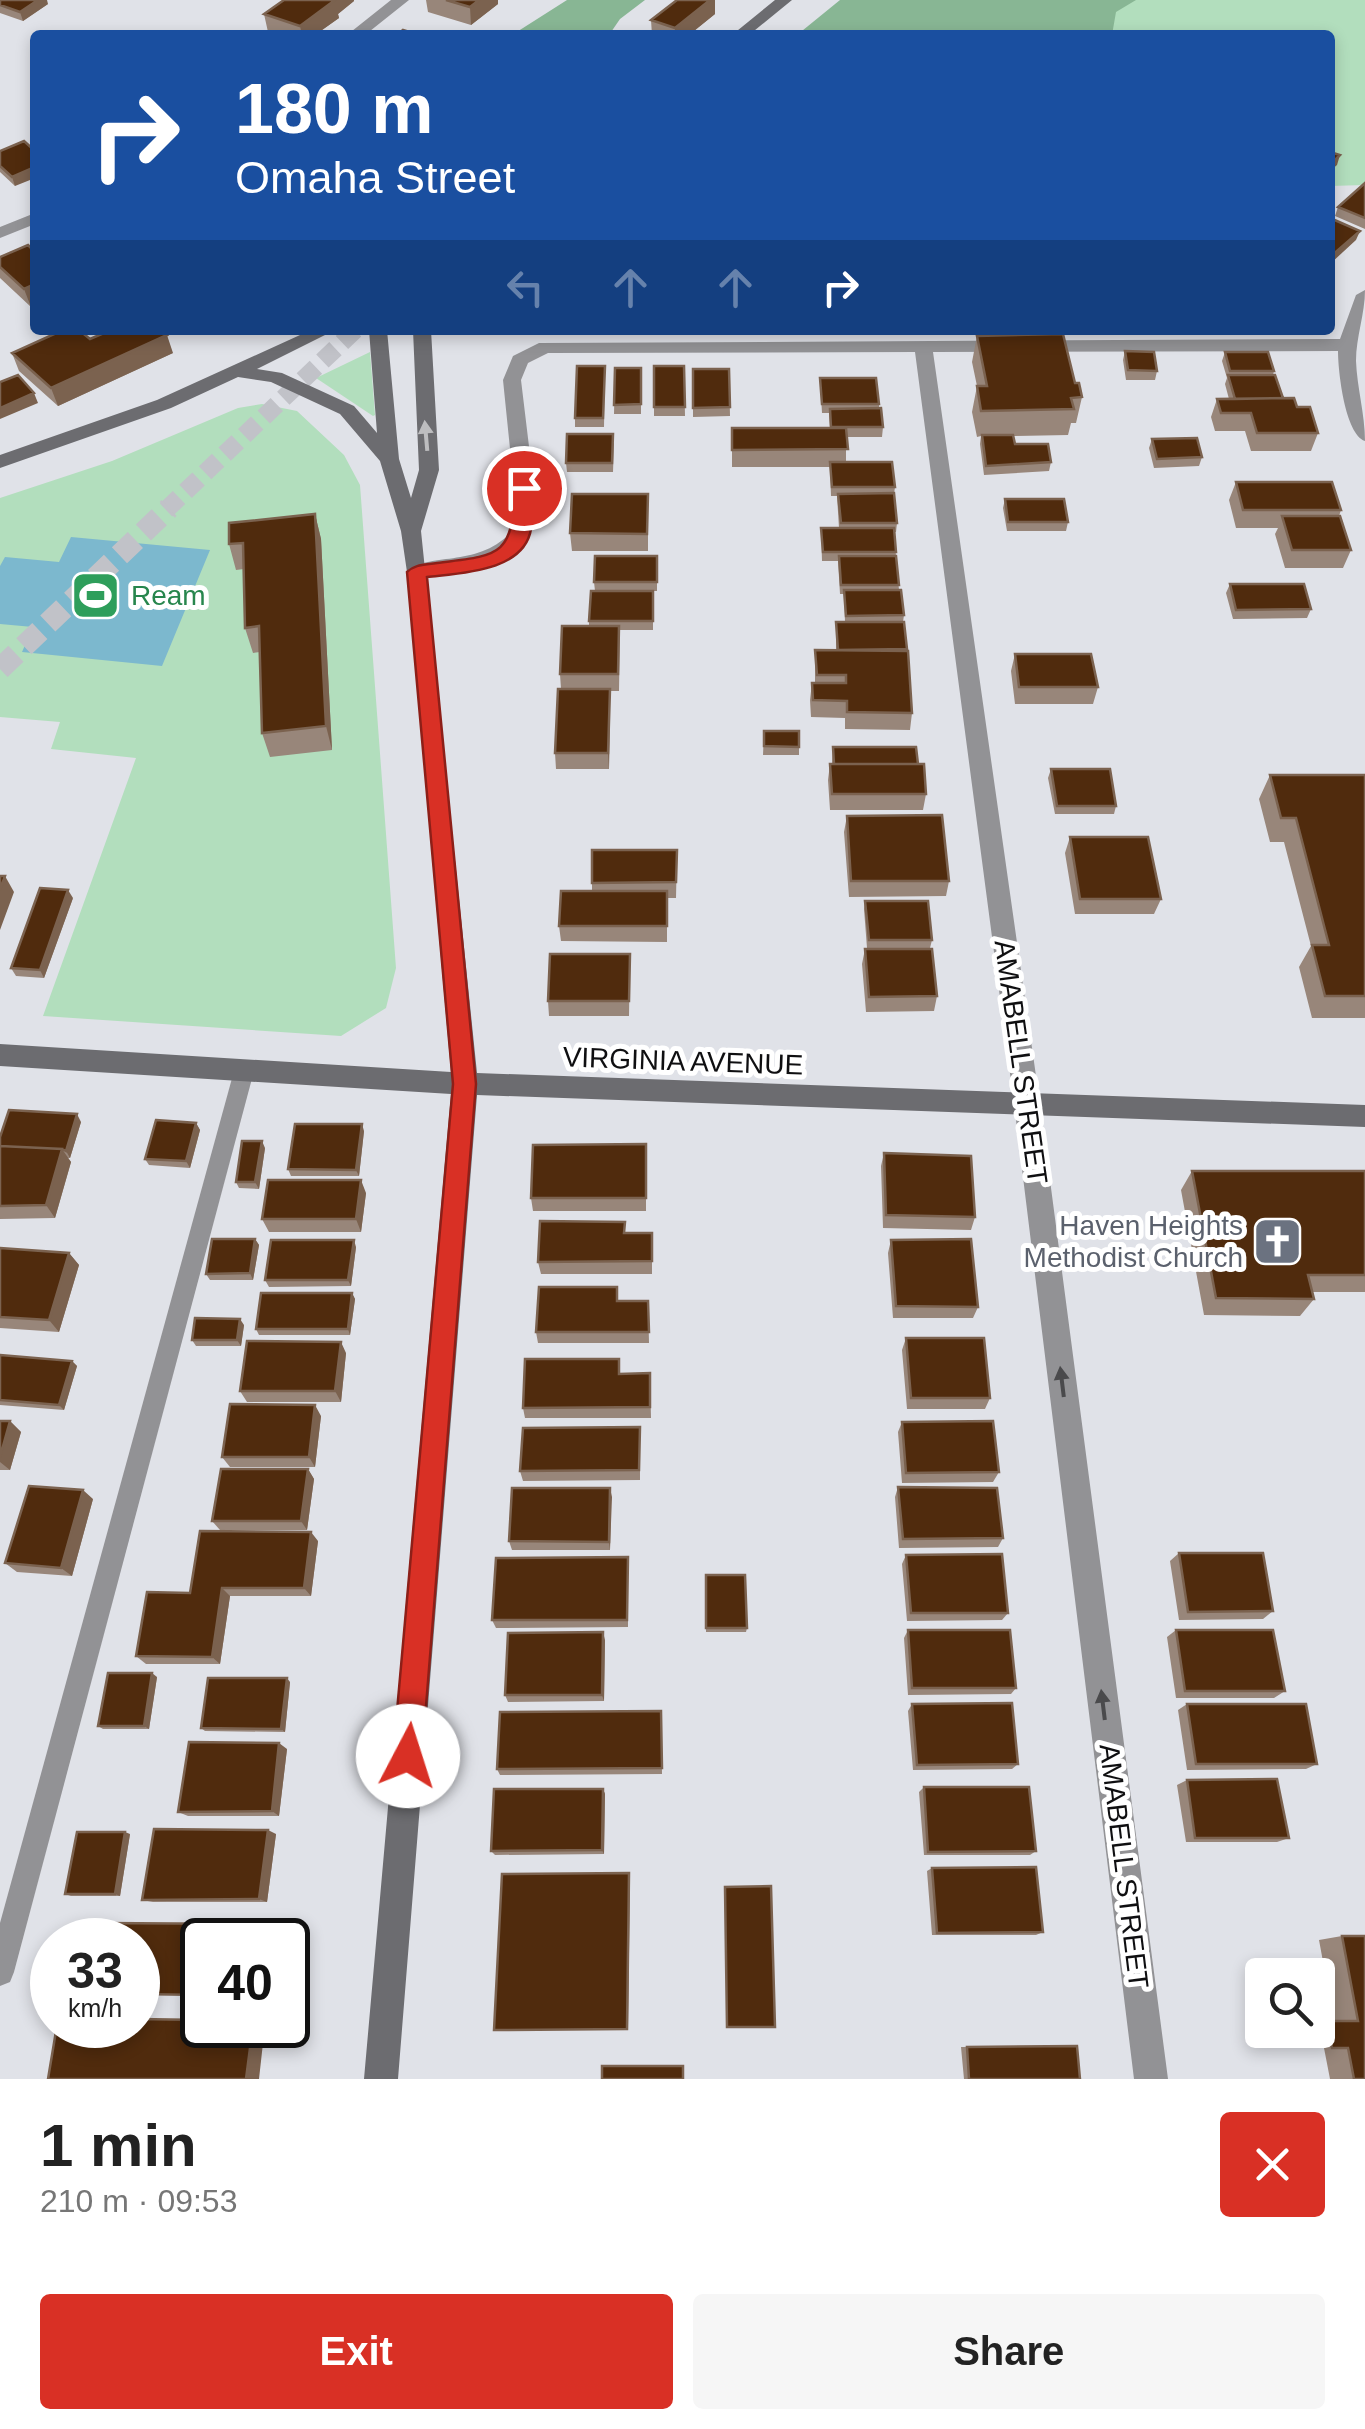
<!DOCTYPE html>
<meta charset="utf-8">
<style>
body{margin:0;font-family:Arial,sans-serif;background:#f6f6f6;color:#222;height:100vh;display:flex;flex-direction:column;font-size:38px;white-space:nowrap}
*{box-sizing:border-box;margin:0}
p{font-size:32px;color:#767676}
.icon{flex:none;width:55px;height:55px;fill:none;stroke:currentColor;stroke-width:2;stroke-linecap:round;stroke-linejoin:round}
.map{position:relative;height:2079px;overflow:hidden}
.sheet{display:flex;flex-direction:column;background:#fff;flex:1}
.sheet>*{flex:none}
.top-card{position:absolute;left:30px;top:30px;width:1305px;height:305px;border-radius:10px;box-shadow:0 5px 15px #0003;background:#1a4fa0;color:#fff;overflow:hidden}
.controls{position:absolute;left:1245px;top:1958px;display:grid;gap:20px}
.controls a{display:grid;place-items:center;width:90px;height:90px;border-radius:10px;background:#fff;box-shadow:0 5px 15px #0003;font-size:50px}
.speed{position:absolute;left:30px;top:1918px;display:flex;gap:20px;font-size:50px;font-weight:700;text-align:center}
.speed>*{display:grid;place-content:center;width:130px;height:130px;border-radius:50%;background:#fff;box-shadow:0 5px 15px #0003;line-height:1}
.speed small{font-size:25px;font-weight:400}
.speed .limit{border:5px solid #111;border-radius:15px;background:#fff;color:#111}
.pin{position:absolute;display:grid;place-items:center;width:85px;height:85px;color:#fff;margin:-42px;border:5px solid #fff;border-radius:50%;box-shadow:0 2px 10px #0007}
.me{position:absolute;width:110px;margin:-55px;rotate:5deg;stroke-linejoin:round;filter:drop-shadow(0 0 8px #0008)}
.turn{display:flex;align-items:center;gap:35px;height:210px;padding:0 40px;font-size:45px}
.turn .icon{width:130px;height:130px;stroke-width:2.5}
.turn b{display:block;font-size:70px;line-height:85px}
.lanes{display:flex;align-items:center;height:95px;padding:0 40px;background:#0003;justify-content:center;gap:50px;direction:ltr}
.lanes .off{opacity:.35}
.round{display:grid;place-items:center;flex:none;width:105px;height:105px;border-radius:10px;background:#f6f6f6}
.summary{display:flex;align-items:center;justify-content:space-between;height:170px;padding:0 40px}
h1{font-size:60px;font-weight:700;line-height:75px}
.primary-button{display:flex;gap:20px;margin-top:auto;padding:20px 40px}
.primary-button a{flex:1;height:115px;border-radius:10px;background:#d93025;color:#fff;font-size:40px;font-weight:700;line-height:115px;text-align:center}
.primary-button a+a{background:#f6f6f6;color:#222}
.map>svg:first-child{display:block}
.green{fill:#b2debd}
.forest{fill:#88b694}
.water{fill:#7cb8ce}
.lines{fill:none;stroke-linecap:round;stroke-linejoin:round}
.secondary-tunnel-far1{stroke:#c1c2c8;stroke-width:18;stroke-dasharray:18 9;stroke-linecap:butt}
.secondary-tunnel{stroke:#c1c2c8;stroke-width:22;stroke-dasharray:22 11;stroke-linecap:butt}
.lane{fill:#929295;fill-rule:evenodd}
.street{fill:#929295;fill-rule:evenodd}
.secondary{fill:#6c6c70;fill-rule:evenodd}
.wall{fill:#98867a}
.shaded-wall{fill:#7b624f}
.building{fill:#502b0d;stroke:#7b624f;stroke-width:2.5}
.oneway{fill:#bdbdbf}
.oneway2{fill:#4a4a4c}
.route{fill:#d93025;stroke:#8d1f18;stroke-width:2.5}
.labels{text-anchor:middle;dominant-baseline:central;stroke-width:10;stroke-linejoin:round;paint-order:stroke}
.leisure-label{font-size:28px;fill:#27864d;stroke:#fff;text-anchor:start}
.street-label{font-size:28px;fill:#0f0f11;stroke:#fff}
.worship-label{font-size:28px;fill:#5b616d;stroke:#fff;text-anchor:end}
</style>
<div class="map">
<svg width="1365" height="2079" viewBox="0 0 1365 2079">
<rect width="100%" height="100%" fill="#e0e2e8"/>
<path class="green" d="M853,0H1365V185L1330,186V35H810Z
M370,352L375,415L373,416L316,378Z
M262,404L297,411L344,455L360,485L396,968L386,1008L341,1036L43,1016L136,758L51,749L60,722L0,717V498L112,461L238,408Z"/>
<path class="forest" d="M567,0H645L620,19L609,35H512Z
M840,0H1136L1116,12L1112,35H797Z"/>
<path class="water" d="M71,537L210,550L162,666L22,652L33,627L0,624V566L5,557L59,562Z"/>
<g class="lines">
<path class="secondary-tunnel-far1" d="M166,510L355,330"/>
<path class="secondary-tunnel" d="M0,669L169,508"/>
<path class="lane" d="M244,1062L251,1065L254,1071L14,1972L10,1982L0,1986V1923L234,1071L237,1065Z"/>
<path class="street" d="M391,0H409L365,35H347Z
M35,213V224L0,238V227Z
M1365,290C1365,314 1356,337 1356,361C1357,388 1365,414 1365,441C1345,434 1338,371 1338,351L933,352L1040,1104L1168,2079H1134L1014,1104L915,352L548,353L528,363L521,380L534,488L529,538C500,572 459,574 417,579L407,572C427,551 478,569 512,531L514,488L503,380L513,356L539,343L1340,339L1356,295Z"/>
<path class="secondary" d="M775,0H792L749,35H732Z
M311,330H335L257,369L282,373L354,406L377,433L369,330H387L399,459L411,498L419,470L413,330H431L439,470L421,531L477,1073L1365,1105V1127L477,1095L398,2079H364L451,1094L0,1066V1044L451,1072L407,572L401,531L380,461L340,414L271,382L238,377L171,408L0,468V455L157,400Z"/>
</g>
<path class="wall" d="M0,0L48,4L23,21L0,13Z
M426,0H498V4L471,25L428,12Z
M677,0H715V14L689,35H652L651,20Z
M354,1L338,14L339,18L315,35H277L268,32L264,14Z
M24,141L15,186L0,172V151Z
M1365,183V229L1335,216L1338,207Z
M35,252V305L31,307L0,278V257Z
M977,336L1075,383L1082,397L1076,423H1071L1068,435L1013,436L1015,444L1051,462L1049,471L984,475L980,444L981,436L977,437L972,412L977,386L972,362Z
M90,339L173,353L58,406L19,371L12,353Z
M1125,351L1157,371L1155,380H1126L1123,360Z
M1225,352L1274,371L1273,375L1283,398L1297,407L1318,433L1311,451H1251L1245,431H1215L1211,417L1217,399H1229L1225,384L1227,378L1222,361Z
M605,366L604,427H575V418Z
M654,366H684L685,416H654Z
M615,368H641V414H614Z
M693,369H729L730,416L693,417Z
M820,378L879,404V408L883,427L882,437H846V462L895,487L894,494L897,523L896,532H894L896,556L899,590L904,615L903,622L912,713L910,730L845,729V718L811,717L810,700L812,683H815V650L836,651V622H845L844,594H840L838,561H822L821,528H839L837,496H831L830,467H732V428H830L829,413H822Z
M1152,439L1202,457L1199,466L1154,468L1149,448Z
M614,443L613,472H567L566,463Z
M1236,482L1341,510L1339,516L1351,550L1343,568H1285L1275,534L1278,528H1236L1229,500Z
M648,494V551H572L570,533Z
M1005,499L1068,522L1066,531H1007L1003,508Z
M315,514L321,539L332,750L270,757L262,733L260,652L253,653L245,628L244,569L236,570L229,544Z
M657,556V591H595L594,582Z
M1230,584L1311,609L1307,618L1233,619L1226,593Z
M653,591V630H620L619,691H610L609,769H556L555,753L561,689L560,674L589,626V621Z
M1015,654L1098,687L1093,704H1015L1011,671Z
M764,731L799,747V755H763Z
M833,747L918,764L926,794L923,810H830L828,780L830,764H832Z
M1051,769L1116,806L1114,814H1055L1048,778Z
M1270,775H1365V1018H1312L1299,967L1311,946L1284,842H1270L1259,799Z
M847,816L949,881L946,896L849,897L844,832Z
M1070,837L1161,899L1154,914H1075L1065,853Z
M677,850L676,898H667V942L561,941L559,926L592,891V883Z
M73,898L44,978L16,976L11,968Z
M865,901L932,940L930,948H867L864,909Z
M865,949L937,996L934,1011L866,1012L862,964Z
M630,954L629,1016H549L548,1001Z
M81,1122L70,1158H68L71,1162L55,1218L0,1219V1137Z
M196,1123L200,1130L190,1168L149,1165L145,1159Z
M364,1131L359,1176H291L288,1169Z
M646,1144V1211H533L531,1198Z
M265,1148L259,1189L239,1188L236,1182Z
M884,1153L975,1217L971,1230L883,1228L881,1166Z
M1192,1171H1365V1292H1312L1314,1299L1300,1316L1204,1315L1181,1190Z
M366,1193L361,1232H269L262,1219Z
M625,1233L652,1234V1274H541L538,1262Z
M255,1239L259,1245L253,1280H210L206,1274Z
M891,1240L978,1307L973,1318H893L888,1253Z
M356,1247L351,1286L269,1287L265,1280Z
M0,1248L69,1253L79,1265L59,1332L0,1328Z
M352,1293L355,1299L350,1335H259L256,1329Z
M618,1301H648L649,1343H538L536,1332Z
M244,1325L241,1346H196L192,1340Z
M906,1338L990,1398L985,1409H907L902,1350Z
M346,1353L341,1402H247L240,1391Z
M0,1355L72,1361L77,1366L64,1410L0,1405Z
M650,1373L651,1418H525L523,1408L620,1374Z
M321,1416L315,1467H230L222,1457Z
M0,1421H10L21,1432L10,1470H0Z
M902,1422L999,1472L993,1482L902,1483L898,1432Z
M640,1437V1480L523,1481L520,1471Z
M308,1469L314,1479L307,1530H220L212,1521Z
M898,1487L1003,1538L998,1547L899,1548L895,1497Z
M610,1488V1550H512L509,1541Z
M93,1499L72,1576L17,1572L5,1563Z
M318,1541L311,1596H230L220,1664H146L136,1656L190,1593Z
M1179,1553L1273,1611L1263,1619L1179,1620L1170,1561Z
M906,1555L1008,1613L1002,1620L907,1621L902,1564Z
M628,1557V1627L496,1628L492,1620Z
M706,1575L747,1628L746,1632H706Z
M908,1630L1016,1688L1011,1694L908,1695L904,1638Z
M1176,1630L1285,1691L1274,1698H1176L1167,1637Z
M605,1640L604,1701L508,1702L505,1695Z
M157,1677L149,1729H103L98,1726Z
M290,1682L285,1732L205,1731L201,1728Z
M912,1704L1018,1764L1012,1769L913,1770L908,1711Z
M1187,1704L1317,1764L1306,1769L1187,1770L1178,1710Z
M661,1711L662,1774L500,1775L497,1769Z
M287,1749L279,1816H188L178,1812Z
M1187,1780L1289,1838L1277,1842H1186L1177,1785Z
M924,1787L1036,1851L1030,1855H924L919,1792Z
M603,1789L605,1794L604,1854L495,1855L491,1851Z
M130,1834L120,1896H71L65,1894Z
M276,1834L267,1902H153L142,1900Z
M932,1868L1043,1932L1036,1935H932L927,1871Z
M1342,1936H1365V2079H1330L1324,2048H1309L1305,2030H1318V2022L1334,2021L1319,1940Z
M1077,2046L1080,2079H964L961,2047Z"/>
<path class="shaded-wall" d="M38,0H47L48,4L23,21L20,12Z
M335,0H354V1L338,14L339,18L315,35H302L300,26Z
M479,0H498V4L471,25L470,7Z
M710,0H715V14L689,35H675V28Z
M1340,155L1337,165L1330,171V165Z
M35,167V178L15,186L12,177Z
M1360,231L1356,240L1330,264V257Z
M35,284V305L31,307L24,289Z
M167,335L173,353L58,406L51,388Z
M34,393L38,403L0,419V408Z
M315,514L321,539L332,750L326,726Z
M610,689V706L609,769L608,753Z
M5,876L14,892L0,930V890Z
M68,890L73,898L44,978L40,970Z
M77,1114L81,1122L70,1158L66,1151Z
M196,1123L200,1130L190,1168L186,1161Z
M362,1124L364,1131L359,1176L356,1170Z
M262,1141L265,1148L259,1189L255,1182Z
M62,1149L71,1162L55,1218L46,1205Z
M361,1180L366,1193L361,1232L356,1219Z
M255,1239L259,1245L253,1280L250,1273Z
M354,1240L356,1247L351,1286L348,1280Z
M69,1253L79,1265L59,1332L49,1320Z
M352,1293L355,1299L350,1335L348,1329Z
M240,1319L244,1325L241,1346L237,1340Z
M341,1342L346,1353L341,1402L335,1391Z
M72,1361L77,1366L64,1410L59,1405Z
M315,1405L321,1416L315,1467L309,1457Z
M10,1421L21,1432L10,1470L0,1462V1457Z
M308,1469L314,1479L307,1530L301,1521Z
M610,1488L612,1497L610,1550L609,1542Z
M83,1490L93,1499L72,1576L61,1568Z
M311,1532L318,1541L311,1596L304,1588Z
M222,1588L230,1596L220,1664L212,1657Z
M603,1632L605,1640L604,1701L602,1695Z
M152,1673L157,1677L149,1729L144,1726Z
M287,1678L290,1682L285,1732L281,1729Z
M279,1743L287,1749L279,1816L272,1811Z
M603,1789L605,1794L604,1854L602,1850Z
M268,1830L276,1834L267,1902L259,1899Z
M125,1832L130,1834L120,1896L115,1894Z
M629,1873L630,1877L628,2030L627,2029Z
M270,1924L278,1926L276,1940H268Z
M253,2025H265L259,2079H246Z"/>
<path class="building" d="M0,0H38L20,12L0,5Z
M284,0H335L300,26L264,14Z
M446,0H479L470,7Z
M677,0H710L675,28L651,20Z
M403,30L419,35H397Z
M24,141L35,151V167L12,177L0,166V151Z
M1330,152L1340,155L1330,165Z
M1365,183V218L1338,207Z
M1330,218L1360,231L1330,257Z
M28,245L35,252V284L24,289L0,267V257Z
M63,330H79L90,339L111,330H162L167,335L51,388L12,353Z
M1063,334L1075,383H1079L1082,397L1071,398L1074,409L981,411L977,386H987L977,336Z
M1125,351L1154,352L1157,371L1128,370Z
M1225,352H1268L1274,371H1230Z
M577,366H605L603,418H575Z
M654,366H684L685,407H654Z
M615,368H641V404L614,405Z
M693,369H729L730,407L693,408Z
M18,375L34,393L0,408V382Z
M1228,375H1275L1283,398L1235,399Z
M820,378H876L879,404H822Z
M1294,398L1297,407H1310L1318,433H1257L1251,413H1221L1217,399Z
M881,408L883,427H831L830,409Z
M732,428H846L848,449L732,450Z
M567,434H613L612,463H566Z
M982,435H1013L1015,444H1048L1051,462L986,466Z
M1197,438L1202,457L1157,459L1152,439Z
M830,462H892L895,487H832Z
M1236,482H1332L1341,510H1243Z
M894,493L897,523H841L838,494Z
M572,494H648L647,534L570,533Z
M1005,499H1064L1068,522H1008Z
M315,514L326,726L262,733L259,626L245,628L243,543L229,544V523Z
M1282,516H1340L1351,550H1292Z
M821,528H894L896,552H823Z
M595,556H657V582H594Z
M839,556H896L899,585H841Z
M1230,584H1304L1311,609L1236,610Z
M844,590H901L904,615L846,616Z
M591,591H653V621H589Z
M836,622H904L907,649L838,650Z
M562,626H619L618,674H560Z
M815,650L908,651L912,713L847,712V701L813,700L812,683H846V675H817Z
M1015,654H1091L1098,687H1019Z
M558,689H610L608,753H555Z
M764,731H799V747L764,746Z
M833,747H916L918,764H834Z
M830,764H924L926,794H832Z
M1051,769H1110L1116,806H1057Z
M1270,775H1365V996H1325L1312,945H1329L1296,818H1281Z
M942,815L949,881H851L847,816Z
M1070,837H1148L1161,899H1080Z
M592,850H677L676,882L592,883Z
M0,876H5L0,890Z
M40,888L68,890L40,970L11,968Z
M561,891H667V926H559Z
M865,901H928L932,940H869Z
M865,949H932L937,996L869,997Z
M550,954H630L629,1001H548Z
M9,1110L77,1114L66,1151L62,1149L0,1146V1137Z
M156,1120L196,1123L186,1161L145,1159Z
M295,1124H362L356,1170L288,1169Z
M242,1141H262L255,1182H236Z
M646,1144V1198H531L533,1145Z
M0,1146L62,1149L46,1205L0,1206Z
M884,1153L971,1156L975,1217L886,1215Z
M1192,1171H1365V1275H1308L1314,1299L1216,1298Z
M268,1180H361L356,1219H262Z
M540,1221L625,1222L624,1233H652V1261L538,1262Z
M212,1239H255L250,1273L206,1274Z
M971,1239L978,1307L896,1306L891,1240Z
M271,1240H354L348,1280H265Z
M0,1248L69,1253L49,1320L0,1317Z
M539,1287H617V1301H648L649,1332H536Z
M261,1293H352L348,1329H256Z
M195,1318L240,1319L237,1340H192Z
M906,1338H984L990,1398H911Z
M247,1341L341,1342L335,1391H240Z
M0,1355L72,1361L59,1405L0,1400Z
M525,1359H619V1374L650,1373V1407L523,1408Z
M230,1404L315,1405L309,1457H222Z
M0,1421H10L0,1457Z
M993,1421L999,1472L906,1473L902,1422Z
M640,1427L639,1470L520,1471L523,1428Z
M221,1469H308L301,1521H212Z
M29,1486L83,1490L61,1568L5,1563Z
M898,1487L997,1488L1003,1538L903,1539Z
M512,1488H610L609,1542L509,1541Z
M200,1531L311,1532L304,1588H222L212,1657L136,1656L147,1592L190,1593Z
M1179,1553H1263L1273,1611L1188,1612Z
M1002,1554L1008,1613H911L906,1555Z
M628,1557L627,1620H492L496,1558Z
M706,1575H745L747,1628H706Z
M908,1630H1010L1016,1688H912Z
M1176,1630H1273L1285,1691H1185Z
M603,1632L602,1695H505L508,1633Z
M108,1673H152L144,1726H98Z
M208,1678H287L281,1729L201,1728Z
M1012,1703L1018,1764L917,1765L912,1704Z
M1187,1704H1306L1317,1764H1196Z
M661,1711L662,1768L497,1769L500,1712Z
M189,1742L279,1743L272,1811L178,1812Z
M1277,1779L1289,1838H1195L1187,1780Z
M924,1787H1029L1036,1851L928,1852Z
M494,1789H603L602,1850L491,1851Z
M154,1829L268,1830L259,1899L142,1900Z
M77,1832H125L115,1894H65Z
M1036,1867L1043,1932L937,1933L932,1868Z
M629,1873L627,2029L494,2030L502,1874Z
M771,1886L775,2027H727L725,1887Z
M99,1923L270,1924L268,1940H202V1995L138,1994V1940H96Z
M1342,1936H1365V2079H1354L1348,2048H1332L1326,2021H1358Z
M138,2019L202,2020V2025H253L246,2079H48L57,2025H138Z
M1077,2046L1080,2079H969L967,2047Z
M602,2066H683V2079H602Z"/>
<defs><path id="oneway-solid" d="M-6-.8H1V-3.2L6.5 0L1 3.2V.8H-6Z" transform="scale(2.5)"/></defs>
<use class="oneway" href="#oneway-solid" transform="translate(426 436) rotate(-95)"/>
<g class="oneway2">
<use href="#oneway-solid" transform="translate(1062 1382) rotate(-97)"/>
<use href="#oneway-solid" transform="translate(1103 1705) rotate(-97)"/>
</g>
<path class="route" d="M524,482L533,488C533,502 534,516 531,529C524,572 460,573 427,577L476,1084L422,1756L418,1766L408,1770L397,1766L393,1756L453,1084L407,572C415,564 425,565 437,563C502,555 512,556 515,488Z"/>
<defs>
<symbol id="stadium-square" viewBox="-11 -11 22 22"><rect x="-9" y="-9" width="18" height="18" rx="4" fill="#2e9e5b" stroke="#fff"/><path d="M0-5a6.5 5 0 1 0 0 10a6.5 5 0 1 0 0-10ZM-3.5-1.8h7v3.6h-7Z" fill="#fff"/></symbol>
<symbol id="church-square" viewBox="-11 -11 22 22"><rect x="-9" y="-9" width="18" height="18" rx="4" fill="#6b7280" stroke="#fff"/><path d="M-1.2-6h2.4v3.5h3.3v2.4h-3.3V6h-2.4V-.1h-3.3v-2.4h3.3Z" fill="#fff"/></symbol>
</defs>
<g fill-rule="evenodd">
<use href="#stadium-square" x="68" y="568" width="55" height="55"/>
<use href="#church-square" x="1250" y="1214" width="55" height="55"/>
</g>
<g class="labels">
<g class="leisure-label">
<text x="131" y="595">Ream</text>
</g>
<g class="street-label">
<text transform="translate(683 1061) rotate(2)">VIRGINIA AVENUE</text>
<text transform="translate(1021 1062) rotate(82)">AMABELL STREET</text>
<text transform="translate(1124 1866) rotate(83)">AMABELL STREET</text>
</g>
<g class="worship-label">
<text x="1243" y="1225">Haven Heights<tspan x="1243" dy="32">Methodist Church</tspan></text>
</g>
</g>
</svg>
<div class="controls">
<a><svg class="icon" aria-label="search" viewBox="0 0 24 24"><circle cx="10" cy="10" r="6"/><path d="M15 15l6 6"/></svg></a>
</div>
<div class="speed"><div>33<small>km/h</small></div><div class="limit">40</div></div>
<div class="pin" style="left:524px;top:488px;background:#d93025"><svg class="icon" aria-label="arrive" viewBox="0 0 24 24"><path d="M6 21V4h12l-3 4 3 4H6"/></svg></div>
<svg class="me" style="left:408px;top:1756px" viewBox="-20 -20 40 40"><circle r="19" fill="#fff"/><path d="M0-13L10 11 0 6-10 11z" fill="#d93025"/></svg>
<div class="top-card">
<div class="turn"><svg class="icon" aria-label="right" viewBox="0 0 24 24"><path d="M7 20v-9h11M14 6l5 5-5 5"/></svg><div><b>180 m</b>Omaha Street</div></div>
<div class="lanes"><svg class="icon off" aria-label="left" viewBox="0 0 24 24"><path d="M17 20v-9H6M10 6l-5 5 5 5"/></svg><svg class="icon off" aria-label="ahead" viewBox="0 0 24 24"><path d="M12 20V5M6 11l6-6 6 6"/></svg><svg class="icon off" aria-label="ahead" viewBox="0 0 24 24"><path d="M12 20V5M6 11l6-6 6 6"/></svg><svg class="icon" aria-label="right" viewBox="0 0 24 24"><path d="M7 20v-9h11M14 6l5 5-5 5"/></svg></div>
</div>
</div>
<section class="sheet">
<div class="summary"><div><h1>1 min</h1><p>210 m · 09:53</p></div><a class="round" style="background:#d93025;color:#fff"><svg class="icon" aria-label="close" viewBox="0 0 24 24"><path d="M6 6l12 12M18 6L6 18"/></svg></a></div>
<div class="primary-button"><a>Exit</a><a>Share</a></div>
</section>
